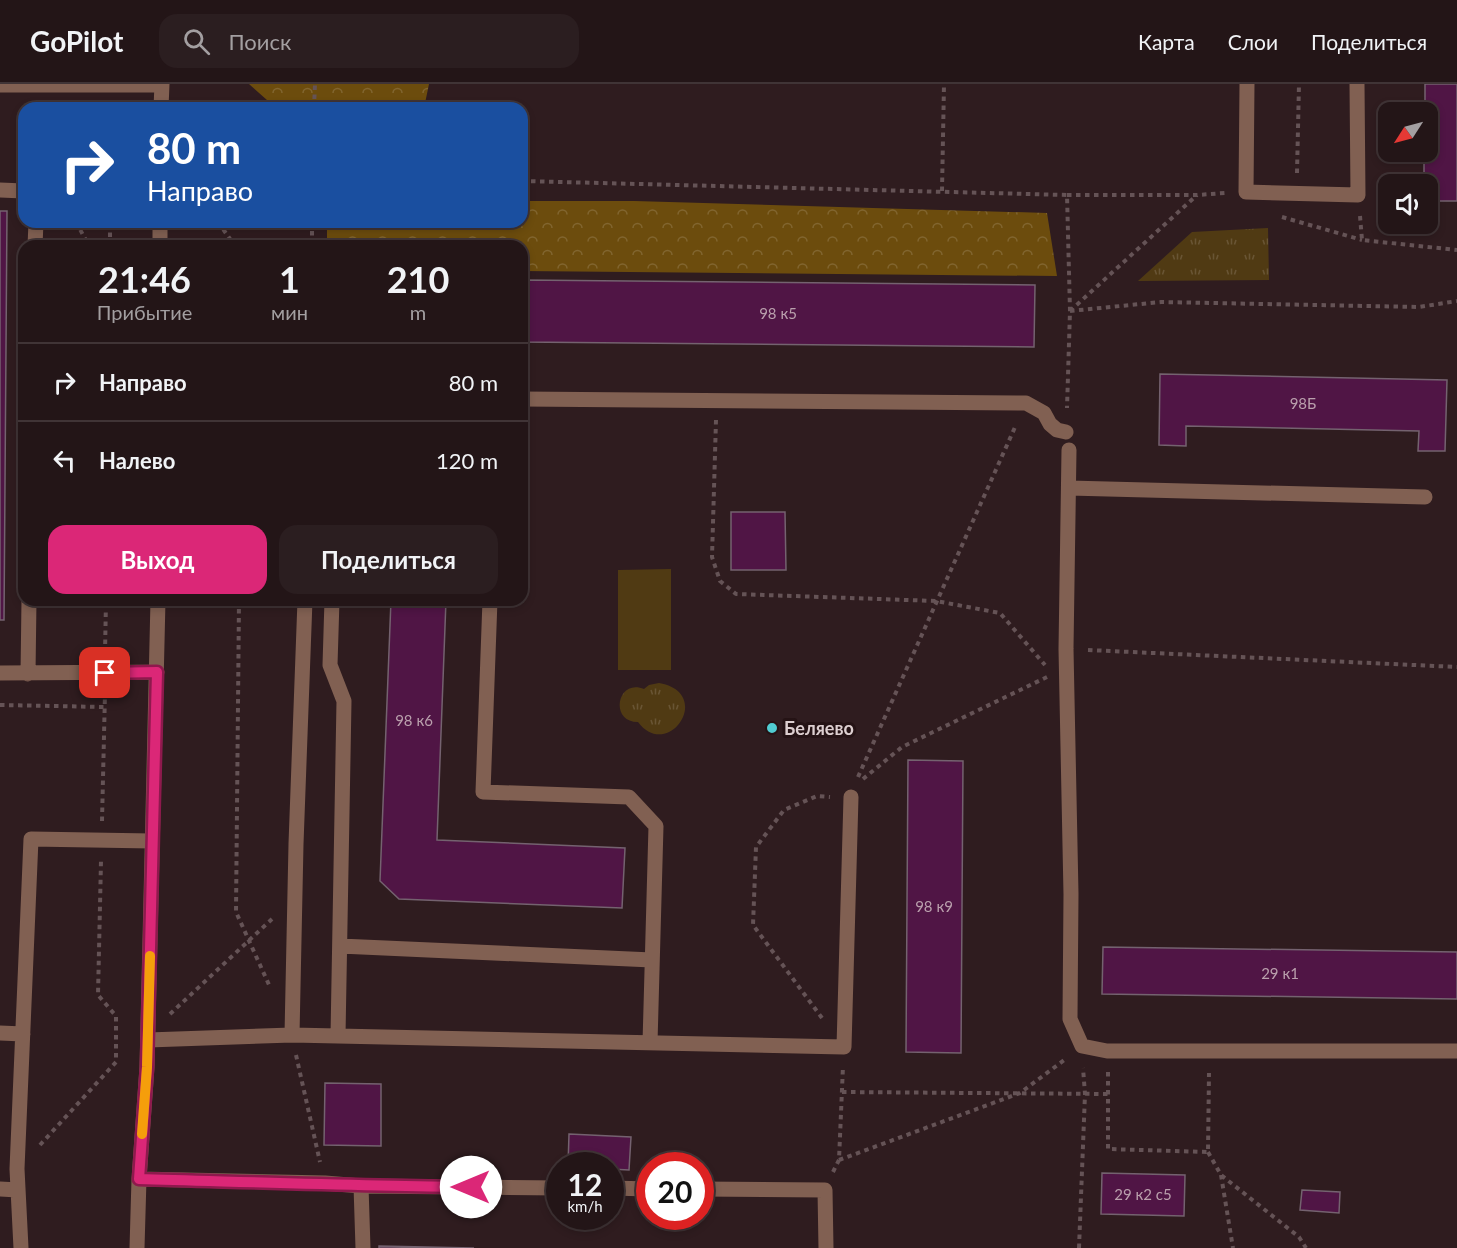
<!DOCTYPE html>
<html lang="ru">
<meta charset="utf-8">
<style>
body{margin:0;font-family:Lato,sans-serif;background:#2b1e20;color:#f1f3f6;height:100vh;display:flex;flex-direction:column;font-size:22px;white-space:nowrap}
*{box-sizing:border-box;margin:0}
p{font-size:20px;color:#a39fa1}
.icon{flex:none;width:33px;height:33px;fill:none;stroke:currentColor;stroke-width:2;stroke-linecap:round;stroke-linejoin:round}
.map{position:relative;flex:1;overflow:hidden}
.drawer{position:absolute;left:18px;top:156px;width:510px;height:366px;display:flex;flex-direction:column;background:#231517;border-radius:18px;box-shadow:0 3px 9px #0003,0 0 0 2px #403436}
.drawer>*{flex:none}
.guide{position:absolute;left:18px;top:18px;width:510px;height:126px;border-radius:18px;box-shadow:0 3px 9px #0003,0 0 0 2px #403436;background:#1a4fa0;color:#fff;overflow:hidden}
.needle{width:39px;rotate:234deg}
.tools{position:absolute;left:1378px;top:18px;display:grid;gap:12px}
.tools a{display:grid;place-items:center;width:60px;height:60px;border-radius:12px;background:#231517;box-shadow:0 3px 9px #0003,0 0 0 2px #403436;font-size:30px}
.speed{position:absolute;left:546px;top:1068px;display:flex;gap:12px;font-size:30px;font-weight:700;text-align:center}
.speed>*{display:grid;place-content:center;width:78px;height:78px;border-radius:50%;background:#231517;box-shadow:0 3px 9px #0003,0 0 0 2px #403436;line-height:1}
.speed small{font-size:15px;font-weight:400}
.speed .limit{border:9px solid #d22;background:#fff;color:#111}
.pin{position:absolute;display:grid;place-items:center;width:51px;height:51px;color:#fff;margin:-26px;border-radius:12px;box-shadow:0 3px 9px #0006}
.me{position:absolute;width:66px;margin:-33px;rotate:270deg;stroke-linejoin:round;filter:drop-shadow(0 0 4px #0008)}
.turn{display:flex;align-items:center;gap:21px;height:126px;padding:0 30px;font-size:27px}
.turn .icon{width:78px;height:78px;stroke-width:2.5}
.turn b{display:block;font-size:42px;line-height:51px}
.eta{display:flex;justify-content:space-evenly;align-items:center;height:102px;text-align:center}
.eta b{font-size:36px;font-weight:700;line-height:42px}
.button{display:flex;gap:12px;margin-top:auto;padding:12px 30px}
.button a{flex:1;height:69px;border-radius:18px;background:#db2777;color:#fff;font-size:24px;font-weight:700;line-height:69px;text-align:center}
.button a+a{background:#2b1e20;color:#f1f3f6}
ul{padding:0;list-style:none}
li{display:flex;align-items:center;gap:18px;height:78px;padding:0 30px;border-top:2px solid #403436}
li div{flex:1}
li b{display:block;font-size:22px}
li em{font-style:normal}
header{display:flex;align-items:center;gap:36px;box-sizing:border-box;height:84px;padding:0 30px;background:#231517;border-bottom:2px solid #403436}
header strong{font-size:28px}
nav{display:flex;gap:33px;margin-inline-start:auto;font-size:21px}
.search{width:420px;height:54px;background:#2b1e20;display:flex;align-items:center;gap:15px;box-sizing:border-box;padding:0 21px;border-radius:18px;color:#a39fa1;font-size:22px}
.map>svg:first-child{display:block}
.grass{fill:#503a13}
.forest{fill:url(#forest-crowns)}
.park{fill:url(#park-tufts)}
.building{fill:#501545;stroke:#74626f;stroke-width:1.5}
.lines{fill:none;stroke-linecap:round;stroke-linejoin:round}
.path{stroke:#655356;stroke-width:4;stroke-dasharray:4.5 4.5;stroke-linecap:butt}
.minor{stroke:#816052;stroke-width:15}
.route-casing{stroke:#8e194d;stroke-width:15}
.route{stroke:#db2777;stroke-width:10}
.slow{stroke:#f59e0b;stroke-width:10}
.poi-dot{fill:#51ccd2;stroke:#251315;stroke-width:2}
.labels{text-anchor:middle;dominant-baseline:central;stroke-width:6;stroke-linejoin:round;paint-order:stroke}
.number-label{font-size:15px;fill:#baa0ad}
.poi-label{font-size:18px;font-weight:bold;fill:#ddcfd0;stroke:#251315;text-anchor:start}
</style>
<header>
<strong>GoPilot</strong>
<div class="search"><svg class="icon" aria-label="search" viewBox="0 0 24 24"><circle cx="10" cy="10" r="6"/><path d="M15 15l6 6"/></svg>Поиск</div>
<nav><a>Карта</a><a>Слои</a><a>Поделиться</a></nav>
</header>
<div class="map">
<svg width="1457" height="1164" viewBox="0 0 1457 1164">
<defs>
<pattern id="forest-crowns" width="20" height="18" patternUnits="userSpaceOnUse" patternTransform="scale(1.5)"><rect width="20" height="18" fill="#6c4c0d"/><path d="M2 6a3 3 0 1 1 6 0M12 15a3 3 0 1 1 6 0" fill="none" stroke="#81652f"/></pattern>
<pattern id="park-tufts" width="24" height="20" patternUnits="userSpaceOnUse" patternTransform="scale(1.5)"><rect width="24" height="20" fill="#503a13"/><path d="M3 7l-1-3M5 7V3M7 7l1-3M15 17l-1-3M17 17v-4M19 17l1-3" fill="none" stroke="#695534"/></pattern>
</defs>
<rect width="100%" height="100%" fill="#2f1c1f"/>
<path class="grass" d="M671,485V586H618V486Z"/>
<path class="forest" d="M249,0H429L424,24H276Z
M522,117H634L1047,129L1057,192L522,187V162H327V138H522Z"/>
<path class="park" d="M1268,144L1269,196L1138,197L1192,148Z
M659,599C715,609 668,678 638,638C609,638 617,594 644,605L649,601Z"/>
<path class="building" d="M1425,0H1457V117H1428V100H1424V68H1428V28H1425Z
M0,127H7L4,536H0Z
M522,196L1035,201L1034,263L522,258Z
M1160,290L1447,296L1445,367H1418L1419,347L1186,342V362L1159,361Z
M731,428H785L786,486H731Z
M391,516H446L437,756L625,764L622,824L399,815L380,797Z
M908,676L963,677L961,969L906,968Z
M1103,863L1457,868V915L1102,910Z
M325,999L381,1000V1062L324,1061Z
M569,1050L631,1053L629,1086L610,1085V1082H568Z
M1102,1089L1185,1091L1184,1132L1101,1130Z
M1302,1106L1340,1108L1339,1129L1300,1126Z
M379,1162L474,1164H379Z"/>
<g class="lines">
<path class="path" d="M314,24L315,0
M1297,89L1299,0
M522,97L1067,111L1070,227L1067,324
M942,107L944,0
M1067,111H1197L1225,109
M1360,132L1362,156L1457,166
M1282,133L1362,156
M76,138L89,162
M218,138L235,162
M312,138V162
M110,162V138
M1070,227L1161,218L1419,223L1457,217
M1070,227L1197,111
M716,336L712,473L720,497L736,510L936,517L1000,529L1045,581
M239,516L236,828L270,903
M1088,566L1457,583
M105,569L106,516
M0,621L105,623
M858,693L1016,341
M863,695L902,663L1047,593
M102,737L105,609
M170,930L272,835
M822,934L753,841L756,763L784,726L817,712L830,713
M296,971L320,1078
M1108,988V1065L1208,1068L1209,989
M842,1008L1109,1010
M40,1061L116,978V932L98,911L101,777
M1208,1068L1221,1091L1299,1153L1306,1164
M839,1076L1020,1009L1067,974
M833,1088L839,1076L843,982
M1221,1091L1233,1164
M1079,1164L1085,1010L1083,984"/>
<path class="minor" d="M1247,0L1246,108L1358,111L1357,0
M0,1H162
M161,24L162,0
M0,106L24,107
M35,162L36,138
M160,162V138
M522,315L1026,319L1044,329L1050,340L1057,346L1066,348
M1069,366L1066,565L1071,810L1070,935L1082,962L1107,967H1457
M1069,404L1425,413
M332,516L330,581L344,617L338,952
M490,516L483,708L629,713L656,742L650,959
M0,589L157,588
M28,590L29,516
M340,862L652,876
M0,949L23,950
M292,951L844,963L851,713
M148,956L292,951L296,760L305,516
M139,1095L325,1099L361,1102L560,1104
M361,1102L363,1164
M610,1104L650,1105
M0,1105L18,1106
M700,1105L825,1106L826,1164
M21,1164L17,1085L31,755L152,757
M137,1164L139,1095L147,983L158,516"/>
</g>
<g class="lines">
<defs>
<path id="route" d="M105,589L157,588L147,983L139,1095C250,1098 361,1102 471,1103"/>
</defs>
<use href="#route" class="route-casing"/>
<use href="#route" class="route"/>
<path class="slow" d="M142,1050L147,983L150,872"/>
</g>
<circle class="poi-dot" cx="772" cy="644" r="6"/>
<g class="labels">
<g class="number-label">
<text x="778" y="229">98 к5</text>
<text x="1303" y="319">98Б</text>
<text x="414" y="636">98 к6</text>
<text x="934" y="822">98 к9</text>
<text x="1280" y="889">29 к1</text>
<text x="1143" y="1110">29 к2 с5</text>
</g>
<g class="poi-label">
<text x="784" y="644">Беляево</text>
</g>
</g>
</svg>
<div class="tools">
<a><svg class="needle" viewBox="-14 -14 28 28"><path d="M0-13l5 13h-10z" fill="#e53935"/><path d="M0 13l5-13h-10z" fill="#a39fa1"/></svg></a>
<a><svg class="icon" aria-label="sound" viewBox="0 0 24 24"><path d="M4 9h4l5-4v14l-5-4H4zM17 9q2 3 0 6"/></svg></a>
</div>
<div class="speed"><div>12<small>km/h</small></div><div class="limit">20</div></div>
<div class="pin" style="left:105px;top:589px;background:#d93025"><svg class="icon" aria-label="arrive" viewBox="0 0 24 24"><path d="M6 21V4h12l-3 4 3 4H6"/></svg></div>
<svg class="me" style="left:471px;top:1103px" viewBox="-20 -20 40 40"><circle r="19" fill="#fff"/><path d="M0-13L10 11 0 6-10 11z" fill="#db2777"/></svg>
<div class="guide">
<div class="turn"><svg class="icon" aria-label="right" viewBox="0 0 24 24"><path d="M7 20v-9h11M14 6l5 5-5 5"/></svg><div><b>80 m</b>Направо</div></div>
</div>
<section class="drawer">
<div class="eta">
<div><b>21:46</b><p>Прибытие</p></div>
<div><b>1</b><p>мин</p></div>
<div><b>210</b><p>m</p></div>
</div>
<ul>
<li><svg class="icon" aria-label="right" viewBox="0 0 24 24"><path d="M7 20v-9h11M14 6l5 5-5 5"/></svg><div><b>Направо</b></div><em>80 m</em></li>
<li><svg class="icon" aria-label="left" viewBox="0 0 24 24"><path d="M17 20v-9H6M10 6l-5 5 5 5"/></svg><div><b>Налево</b></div><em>120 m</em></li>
</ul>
<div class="button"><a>Выход</a><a>Поделиться</a></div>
</section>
</div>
